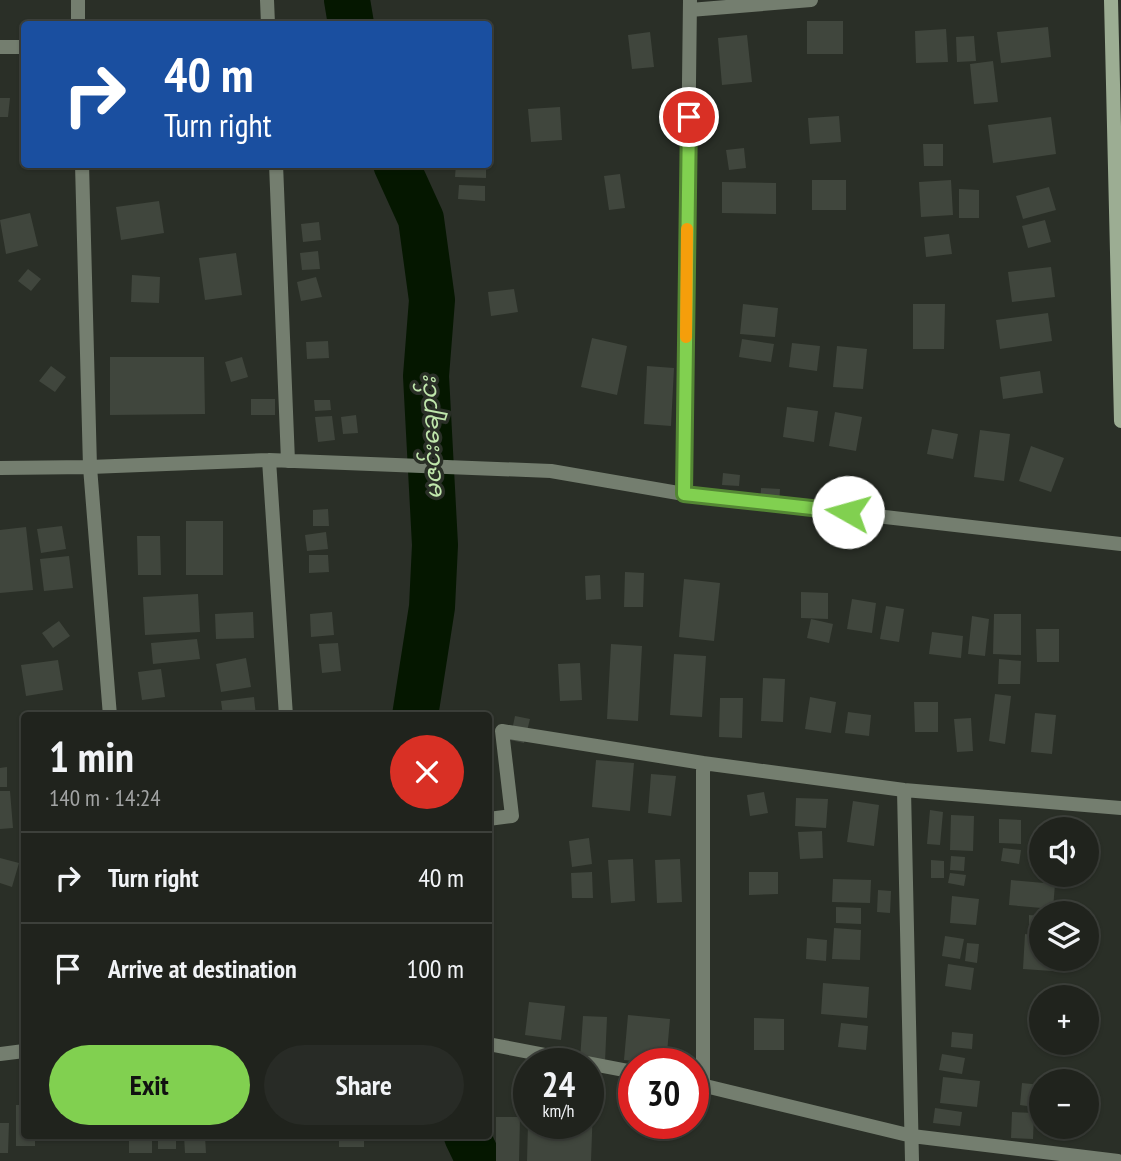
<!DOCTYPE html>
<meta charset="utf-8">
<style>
body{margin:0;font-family:"PT Sans Narrow","Noto Sans Myanmar",sans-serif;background:#282b26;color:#f1f3f6;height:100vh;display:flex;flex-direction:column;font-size:26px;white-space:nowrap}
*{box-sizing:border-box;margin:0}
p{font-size:23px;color:#a2a4a4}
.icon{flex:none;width:38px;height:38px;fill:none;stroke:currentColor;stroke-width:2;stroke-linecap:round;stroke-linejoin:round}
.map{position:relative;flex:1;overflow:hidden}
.side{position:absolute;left:21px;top:712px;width:471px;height:427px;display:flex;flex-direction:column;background:#20231d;border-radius:7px;box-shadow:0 2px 5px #0004,0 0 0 2px #3d403b}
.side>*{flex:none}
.banner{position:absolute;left:21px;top:21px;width:471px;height:147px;border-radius:7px;box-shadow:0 2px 5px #0004,0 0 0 2px #3d403b;background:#1a4fa0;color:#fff;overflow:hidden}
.controls{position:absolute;left:1029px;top:817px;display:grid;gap:14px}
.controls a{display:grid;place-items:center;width:70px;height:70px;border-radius:50%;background:#20231d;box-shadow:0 2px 5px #0004,0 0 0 2px #3d403b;font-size:35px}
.speed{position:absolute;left:513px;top:1048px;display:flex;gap:14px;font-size:35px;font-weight:700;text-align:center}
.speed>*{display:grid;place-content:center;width:91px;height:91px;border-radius:50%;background:#20231d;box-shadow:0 2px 5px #0004,0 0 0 2px #3d403b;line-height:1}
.speed small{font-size:18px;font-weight:400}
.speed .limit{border:10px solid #d22;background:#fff;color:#111}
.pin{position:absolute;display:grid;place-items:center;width:60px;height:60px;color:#fff;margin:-30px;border:4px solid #fff;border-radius:50%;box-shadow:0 2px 7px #0007}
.me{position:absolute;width:77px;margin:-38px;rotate:277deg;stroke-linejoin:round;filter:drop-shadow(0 0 5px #0008)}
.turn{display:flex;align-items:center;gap:24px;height:147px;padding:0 28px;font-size:32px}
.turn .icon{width:91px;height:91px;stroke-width:2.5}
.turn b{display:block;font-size:49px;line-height:60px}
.round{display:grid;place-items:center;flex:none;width:74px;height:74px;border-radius:37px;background:#282b26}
.summary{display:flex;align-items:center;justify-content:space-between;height:119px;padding:0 28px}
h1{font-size:42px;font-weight:700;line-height:52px}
.primary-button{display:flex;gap:14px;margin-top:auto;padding:14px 28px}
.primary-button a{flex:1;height:80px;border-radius:42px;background:#81d050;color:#111;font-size:28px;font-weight:700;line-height:80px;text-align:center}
.primary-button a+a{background:#282b26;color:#f1f3f6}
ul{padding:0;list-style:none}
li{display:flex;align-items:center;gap:21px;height:91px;padding:0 28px;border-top:2px solid #3d403b}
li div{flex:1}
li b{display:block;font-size:26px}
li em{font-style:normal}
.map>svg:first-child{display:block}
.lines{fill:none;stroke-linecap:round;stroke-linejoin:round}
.river{stroke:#051700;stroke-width:46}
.building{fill:#40463d}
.street{stroke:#747e6f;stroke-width:14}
.secondary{stroke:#9cad93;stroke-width:14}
.route-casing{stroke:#548734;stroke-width:18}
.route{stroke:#81d050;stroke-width:12}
.slow{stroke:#f59e0b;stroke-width:12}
.labels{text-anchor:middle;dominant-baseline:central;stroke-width:7;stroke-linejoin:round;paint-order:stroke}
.water-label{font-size:23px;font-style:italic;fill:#c0e7ac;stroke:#2a2f27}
</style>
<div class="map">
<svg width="1121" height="1161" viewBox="0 0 1121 1161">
<rect width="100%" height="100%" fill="#2a2f27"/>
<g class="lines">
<path class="river" d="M347,0L351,24
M396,164L421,219L432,300L426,376L435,545L432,607L415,716
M467,1136L479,1161"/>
</g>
<path class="building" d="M807,21H843V54H807Z
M1048,27L1051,57L1001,63L997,32Z
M946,29L948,62L916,63L915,31Z
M650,32L654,67L632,69L628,35Z
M747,35L752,82L722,85L718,38Z
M974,36L976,61L957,62L956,37Z
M993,61L998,102L974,104L970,64Z
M0,98H10L8,117H0Z
M560,107L562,140L531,142L528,109Z
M839,116L841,142L810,144L808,118Z
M1051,117L1056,154L993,163L988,125Z
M923,144H943V166H924Z
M744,148L746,168L729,170L726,150Z
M456,164H486V178L455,177Z
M620,174L625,208L609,210L604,176Z
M812,180H846V210H812Z
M951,180L953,215L921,217L919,182Z
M722,182L776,183V214L722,213Z
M459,185L485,186V201L458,199Z
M1049,187L1056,210L1023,219L1016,196Z
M959,189L979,190V218H959Z
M159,201L164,233L121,240L116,207Z
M30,213L38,246L6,254L0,220Z
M1045,220L1051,242L1028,248L1022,226Z
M319,222L321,240L303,242L301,224Z
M949,234L952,254L926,257L924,237Z
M318,251L320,269L302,270L300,253Z
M236,253L242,295L205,300L199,258Z
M1051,267L1055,297L1012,302L1008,272Z
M28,269L41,279L31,291L18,281Z
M132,275L160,277L159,303L131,302Z
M316,277L322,297L301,301L297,282Z
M514,289L518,312L491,316L488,292Z
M743,304L778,308L775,337L740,334Z
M913,304H945L944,349H913Z
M1048,313L1052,341L1000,349L996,320Z
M592,338L627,346L617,395L581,387Z
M742,339L774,344L771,362L739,357Z
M328,341L329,358L307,359L306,342Z
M792,343L820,346L817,371L789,367Z
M837,346L867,349L863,389L833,387Z
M110,357H204L205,414L110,415Z
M242,357L248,377L231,382L225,362Z
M51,366L66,377L55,392L39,381Z
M647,366L674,368L671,426L644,424Z
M1040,371L1043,393L1003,399L1000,377Z
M251,399H275V415H251Z
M314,400H330L331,410L315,411Z
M787,407L818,411L814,442L783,437Z
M835,412L862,417L856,451L829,446Z
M356,415L358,433L343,434L341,417Z
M332,416L335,440L318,442L315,417Z
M932,429L958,434L953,459L927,454Z
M980,430L1010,434L1004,481L974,477Z
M1031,446L1064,458L1051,492L1019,481Z
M723,473L740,475L739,486L722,485Z
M761,488L780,489L779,506L760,505Z
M328,509L329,526H313V510Z
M186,521H223V575H186Z
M62,526L66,549L41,553L37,529Z
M26,527L33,590L0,593V530Z
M326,532L328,549L307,551L305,535Z
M137,536H160L161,575H138Z
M309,555H328L329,572L309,573Z
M69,556L73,588L44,591L40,559Z
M625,572L644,573L643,607H624Z
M600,575L601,599L586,600L585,576Z
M684,579L720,583L714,641L679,637Z
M801,592L828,593V619L801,618Z
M198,594L200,632L145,635L143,597Z
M852,599L876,603L872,633L847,629Z
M886,606L904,609L899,642L880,639Z
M253,612L254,638L216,639L215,614Z
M332,612L334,635L311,637L310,614Z
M994,614H1021V655L993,654Z
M972,616L989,619L985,656L968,654Z
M811,619L833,624L829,643L807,638Z
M59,621L70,636L53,648L42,633Z
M1036,629H1059V662H1037Z
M932,632L963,636L961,658L929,654Z
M197,639L200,659L153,664L151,643Z
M338,643L341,671L322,673L319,644Z
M611,644L642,646L638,721L607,719Z
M674,654L706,656L702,717L670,715Z
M246,658L251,687L221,692L216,664Z
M999,659L1021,661L1020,684H998Z
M58,660L63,690L26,696L21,665Z
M580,663L582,700L560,701L558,664Z
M161,669L165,697L142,700L138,672Z
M763,678L785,679L783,722L761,721Z
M995,694L1011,696L1005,744L989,741Z
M254,697L256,716H223L221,701Z
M810,697L836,702L831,733L805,729Z
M720,698H743L742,738L719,737Z
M914,702H938V732H915Z
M182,711V716H146V713Z
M848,712L871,715L869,736L845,733Z
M1035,713L1056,715L1052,754L1031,752Z
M515,716L530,719L524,743L510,740Z
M971,718L973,751L957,752L954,719Z
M596,760L634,763L630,811L592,807Z
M488,764L494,765L492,795L488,794Z
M7,767V787H0V768Z
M651,774L676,776L671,816L648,813Z
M0,791H10L13,828L0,829Z
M764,792L768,813L750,816L747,795Z
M796,798L828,799L826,828L795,826Z
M853,801L879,805L874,846L847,842Z
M930,810L943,812L940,845L927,844Z
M951,815L974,816L973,851L950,850Z
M999,819L1021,820V844L999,843Z
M822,831L823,858L800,859L798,832Z
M589,838L592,864L572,867L569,841Z
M1003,848L1021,850L1019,864L1001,861Z
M951,856L965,857L964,871L950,870Z
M0,858L19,863L12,887L0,883Z
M633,859L635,901L611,903L608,860Z
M680,859L682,902L657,903L655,860Z
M931,860L944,861V878H931Z
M592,872L593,898H572L571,873Z
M749,872H778V894L749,895Z
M950,873L966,875L964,886L948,883Z
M833,879L871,880L870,903L832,902Z
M1011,880L1055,884L1053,909L1009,905Z
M878,890L891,891L890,913L877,912Z
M952,896L979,899L976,925L950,923Z
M836,907L861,908V924L836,923Z
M1029,915L1041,916V933L1029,932Z
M834,928L861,930L860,960L832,959Z
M1025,934L1041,936V959H1052V971L1023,969Z
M945,936L964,939L960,959L942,956Z
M807,938L827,940L826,961L806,959Z
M967,943L979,944L977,963L965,961Z
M948,964L974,968L971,990L945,986Z
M823,983L869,987L867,1018L821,1014Z
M529,1002L565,1006L561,1040L525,1035Z
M628,1015L670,1019L666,1064L624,1060Z
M583,1016L607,1017L605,1062L580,1060Z
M754,1018L784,1019V1050H754Z
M1035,1021L1041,1022V1042H1035Z
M841,1023L868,1026L866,1050L838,1047Z
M952,1032L973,1034L972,1049L951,1047Z
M942,1054L965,1058L962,1074L939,1070Z
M943,1077L980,1081L977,1107L940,1103Z
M1022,1083L1041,1085V1108L1020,1105Z
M16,1105H24V1136H35V1146H16Z
M588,1106H593L591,1161H527L528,1124H588Z
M935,1108L962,1112L960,1126L933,1123Z
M1012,1112L1034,1113L1033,1139L1011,1138Z
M496,1117H520L519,1161H496Z
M0,1123H9L8,1153H0Z
M129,1136H152V1153H129Z
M158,1136H176V1149H158Z
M184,1136H205L206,1153H185Z
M339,1136H364V1147H339Z"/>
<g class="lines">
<path class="street" d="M78,0V24
M267,0L268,24
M690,10L811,0
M0,47H24
M82,164L90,467L110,716
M276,164L288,461
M269,460L286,716
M0,468L90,467L269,460L551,471L684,494L1121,544
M684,494L690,0
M904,790L912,1161
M488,819L512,816L502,731L703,763
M488,1044L634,1072
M0,1054L24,1051
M693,1083L912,1136L1118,1161
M703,1085V763L904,790L1121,808"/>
<path class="secondary" d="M1111,0L1121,421"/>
</g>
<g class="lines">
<defs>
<path id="route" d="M689,117L684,494L848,512"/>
</defs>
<use href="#route" class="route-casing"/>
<use href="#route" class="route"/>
<path class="slow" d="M686,337L687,229"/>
</g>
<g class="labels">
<g class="water-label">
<text transform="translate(430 438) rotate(-93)">မဇင်းချောင်း</text>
</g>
</g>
</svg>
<div class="controls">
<a><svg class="icon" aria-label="sound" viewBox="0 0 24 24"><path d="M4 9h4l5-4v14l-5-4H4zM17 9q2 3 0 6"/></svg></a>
<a><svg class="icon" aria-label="layers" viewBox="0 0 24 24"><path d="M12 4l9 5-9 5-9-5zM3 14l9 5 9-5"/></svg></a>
<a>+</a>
<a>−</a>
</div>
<div class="speed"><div>24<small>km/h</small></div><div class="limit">30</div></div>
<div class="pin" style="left:689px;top:117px;background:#d93025"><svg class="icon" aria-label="arrive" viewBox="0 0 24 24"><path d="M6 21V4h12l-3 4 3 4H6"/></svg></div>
<svg class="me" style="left:848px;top:512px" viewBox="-20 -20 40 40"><circle r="19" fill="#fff"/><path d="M0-13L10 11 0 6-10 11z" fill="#81d050"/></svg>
<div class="banner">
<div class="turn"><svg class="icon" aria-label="right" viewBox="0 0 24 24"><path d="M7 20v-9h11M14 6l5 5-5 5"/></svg><div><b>40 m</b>Turn right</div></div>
</div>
<section class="side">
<div class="summary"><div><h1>1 min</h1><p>140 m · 14:24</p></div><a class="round" style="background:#d93025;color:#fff"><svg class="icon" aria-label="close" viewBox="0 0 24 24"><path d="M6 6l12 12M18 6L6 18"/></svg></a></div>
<ul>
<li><svg class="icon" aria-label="right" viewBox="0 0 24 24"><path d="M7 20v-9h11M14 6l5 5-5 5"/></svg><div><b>Turn right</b></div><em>40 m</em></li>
<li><svg class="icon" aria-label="arrive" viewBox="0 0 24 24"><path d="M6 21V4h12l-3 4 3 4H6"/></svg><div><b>Arrive at destination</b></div><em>100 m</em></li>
</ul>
<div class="primary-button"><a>Exit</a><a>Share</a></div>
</section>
</div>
